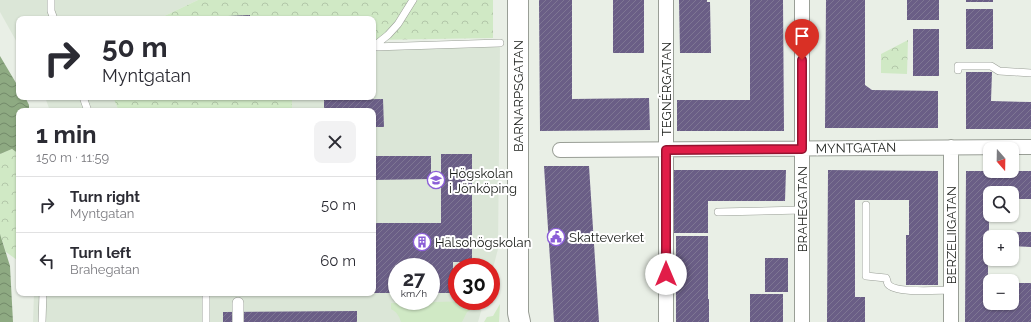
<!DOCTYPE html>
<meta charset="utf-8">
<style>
body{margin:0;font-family:Raleway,sans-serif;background:#f2f2f3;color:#2b2b33;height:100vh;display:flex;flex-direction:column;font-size:15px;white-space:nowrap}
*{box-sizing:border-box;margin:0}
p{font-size:13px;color:#7c7c81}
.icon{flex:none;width:22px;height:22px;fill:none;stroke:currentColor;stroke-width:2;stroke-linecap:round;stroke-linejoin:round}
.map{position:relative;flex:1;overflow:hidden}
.panel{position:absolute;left:16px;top:108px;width:360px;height:188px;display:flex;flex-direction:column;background:#fff;border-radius:8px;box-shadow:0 1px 3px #0004}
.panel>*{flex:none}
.banner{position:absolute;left:16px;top:16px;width:360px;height:84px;border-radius:8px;box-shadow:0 1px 3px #0004;background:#fff;color:#2b2b33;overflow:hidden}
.needle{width:26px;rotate:160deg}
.tools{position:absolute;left:983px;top:142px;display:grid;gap:8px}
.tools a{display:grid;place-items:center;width:36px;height:36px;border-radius:8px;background:#fff;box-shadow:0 1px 3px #0004;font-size:20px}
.speed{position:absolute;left:388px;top:258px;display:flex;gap:8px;font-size:20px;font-weight:700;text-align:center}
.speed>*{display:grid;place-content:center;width:52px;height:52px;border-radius:50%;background:#fff;box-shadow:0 1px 3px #0004;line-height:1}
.speed small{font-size:10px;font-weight:400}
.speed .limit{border:6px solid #d22;background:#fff;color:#111}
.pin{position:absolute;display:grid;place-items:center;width:34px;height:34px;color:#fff;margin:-41px -17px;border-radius:50% 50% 50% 0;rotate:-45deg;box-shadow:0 0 4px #0007}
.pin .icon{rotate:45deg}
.me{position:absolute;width:44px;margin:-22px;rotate:0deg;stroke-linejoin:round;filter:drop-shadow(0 0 3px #0008)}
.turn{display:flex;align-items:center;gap:14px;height:84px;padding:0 20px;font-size:18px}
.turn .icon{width:52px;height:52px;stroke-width:2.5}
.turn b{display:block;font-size:28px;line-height:34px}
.round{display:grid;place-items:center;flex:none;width:42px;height:42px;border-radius:8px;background:#f2f2f3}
.overview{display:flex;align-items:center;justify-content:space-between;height:68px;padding:0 20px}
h1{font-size:24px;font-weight:700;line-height:30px}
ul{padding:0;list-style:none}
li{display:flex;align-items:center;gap:12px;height:56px;padding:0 20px;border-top:1px solid #e1e1e2}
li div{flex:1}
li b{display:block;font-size:15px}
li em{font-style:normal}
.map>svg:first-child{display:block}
.built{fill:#dbe6d7;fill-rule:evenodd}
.green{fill:#d0e9c5}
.forest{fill:url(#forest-crowns)}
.water{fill:url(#water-waves)}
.building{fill:url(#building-hatch)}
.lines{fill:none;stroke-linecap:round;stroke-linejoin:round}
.service-casing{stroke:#999e96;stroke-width:8}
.pedestrian-casing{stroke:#999e96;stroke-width:12}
.minor-casing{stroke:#999e96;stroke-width:16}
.secondary-casing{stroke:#999e96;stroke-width:22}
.service{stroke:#fff;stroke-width:7}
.pedestrian{stroke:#fff;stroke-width:11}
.minor{stroke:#fff;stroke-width:14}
.secondary{stroke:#fff;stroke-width:20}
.route-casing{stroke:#92132f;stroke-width:10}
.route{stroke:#e11d48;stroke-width:7}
.labels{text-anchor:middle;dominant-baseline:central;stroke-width:4;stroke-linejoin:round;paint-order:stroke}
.street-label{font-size:13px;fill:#1c1f1b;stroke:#fff}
.poi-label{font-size:13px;fill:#1c1f1b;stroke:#fff;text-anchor:start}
</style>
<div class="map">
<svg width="1031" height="322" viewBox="0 0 1031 322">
<defs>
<pattern id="forest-crowns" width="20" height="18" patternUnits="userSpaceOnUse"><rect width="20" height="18" fill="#d0e9c5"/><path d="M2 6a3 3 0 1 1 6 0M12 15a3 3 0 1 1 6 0" fill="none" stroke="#b2c7a9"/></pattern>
<pattern id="water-waves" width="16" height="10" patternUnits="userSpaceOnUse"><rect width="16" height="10" fill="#8eaa82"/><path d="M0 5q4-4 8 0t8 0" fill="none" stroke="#738a6a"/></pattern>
<pattern id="building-hatch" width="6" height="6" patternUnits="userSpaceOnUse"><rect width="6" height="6" fill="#6a5e86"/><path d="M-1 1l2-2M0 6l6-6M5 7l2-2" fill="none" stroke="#7e7693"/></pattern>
</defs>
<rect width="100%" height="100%" fill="#e9efe6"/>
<path class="built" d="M0,0H198L158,19H19V46L0,12Z
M500,43L498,249L491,276V267H457V301H484L478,322H33L34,293H373V111H50L45,97H373V47ZM397,267H431V301H397Z"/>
<path class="green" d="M477,301L474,308L467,312L462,322H401C399,316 397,312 391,309V303Z
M500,304L499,322H484L487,317L493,316Z"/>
<path class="forest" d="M198,0H493V38L373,40V19H158Z
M908,40L907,74L881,73V54Z
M113,97H292V111H119Z
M12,149L19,154V247L17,260L6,252L0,234V154Z"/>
<path class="water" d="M0,56L19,88V97H25L29,105V111H19V154L12,149L0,154Z
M0,234L10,266L13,322H0Z"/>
<path class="building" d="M539,0H572V99L649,98L650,130L540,131Z
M613,0H644V53H613Z
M679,0H707V2H710L711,53H680Z
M750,0H783L784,131H677V100H750Z
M826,0H865V85L872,90L938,91V128H825Z
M907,0H939V20H907Z
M966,0H993V2H966Z
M966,9H993V49H966Z
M250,15V19H228V16Z
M913,29H939V76H913Z
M966,72H992L991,101L1031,102V129H966Z
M383,99L384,127H373V111H324V100Z
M441,154H472V262H453V293H431V267H397V293H373V223H441Z
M373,156H431V179L373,180Z
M544,166H589L599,322H554Z
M674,170H786L785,201H708V233H674Z
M828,170L938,171V285H906V235H909V200H855V297H865V322H827Z
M966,171H1031V199H1012V193H990V199H989V232H1031V247L1012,246V237H990V246H988V282H990V303H1012V283H1031V322H965Z
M676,236H708V299H709V322H676Z
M765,258H788V292H765Z
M750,294H783V322H750Z
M357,311V322H223V312Z"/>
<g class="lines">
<defs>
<path id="service" d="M51,0V11L54,19
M373,47L500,43
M373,47L388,35L398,24L413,0
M958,70V66H991L999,71L1031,73
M83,97L88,111
M866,205V276L886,278C887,280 887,282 888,284C895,294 939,290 951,290
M718,212L802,210
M42,322L43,293
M206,322V293"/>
<path id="pedestrian" d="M238,322V303"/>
<path id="minor" d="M666,0V322
M802,0V322
M560,150L1031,147
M951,322V147"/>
<path id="secondary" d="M518,0V313L520,322"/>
</defs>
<use href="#service" class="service-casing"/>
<use href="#pedestrian" class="pedestrian-casing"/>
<use href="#minor" class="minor-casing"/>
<use href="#secondary" class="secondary-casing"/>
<use href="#service" class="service"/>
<use href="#pedestrian" class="pedestrian"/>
<use href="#minor" class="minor"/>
<use href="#secondary" class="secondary"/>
</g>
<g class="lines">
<defs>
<path id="route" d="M666,274V150L802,149V60"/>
</defs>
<use href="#route" class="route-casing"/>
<use href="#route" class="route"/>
</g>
<defs>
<symbol id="university-ring" viewBox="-11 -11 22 22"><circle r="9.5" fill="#fff" stroke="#8b5ed7" stroke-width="1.5"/><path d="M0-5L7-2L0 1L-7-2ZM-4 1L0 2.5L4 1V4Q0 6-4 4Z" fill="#8b5ed7"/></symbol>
<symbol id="civic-ring" viewBox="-11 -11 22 22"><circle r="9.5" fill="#fff" stroke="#8b5ed7" stroke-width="1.5"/><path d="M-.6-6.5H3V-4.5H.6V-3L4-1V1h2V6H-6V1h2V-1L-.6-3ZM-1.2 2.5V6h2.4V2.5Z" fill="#8b5ed7"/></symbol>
<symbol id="building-ring" viewBox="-11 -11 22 22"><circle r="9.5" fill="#fff" stroke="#8b5ed7" stroke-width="1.5"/><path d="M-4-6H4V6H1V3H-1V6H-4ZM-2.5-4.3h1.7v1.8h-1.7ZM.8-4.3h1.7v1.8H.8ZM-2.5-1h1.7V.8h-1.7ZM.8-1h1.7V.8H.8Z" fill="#8b5ed7"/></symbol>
</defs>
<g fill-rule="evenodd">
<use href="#university-ring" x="426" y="170" width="20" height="20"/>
<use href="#civic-ring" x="546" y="227" width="20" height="20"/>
<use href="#building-ring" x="412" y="232" width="20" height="20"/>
</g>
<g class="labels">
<g class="street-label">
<text transform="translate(666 89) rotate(-90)">TEGNÉRGATAN</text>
<text transform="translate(518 96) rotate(-90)">BARNARPSGATAN</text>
<text transform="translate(856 148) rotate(-1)">MYNTGATAN</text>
<text transform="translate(802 209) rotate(-90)">BRAHEGATAN</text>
<text transform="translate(951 235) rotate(-90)">BERZELIIGATAN</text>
</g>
<g class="poi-label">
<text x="449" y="173">Högskolan<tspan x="449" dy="15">i Jönköping</tspan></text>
<text x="569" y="237">Skatteverket</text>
<text x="435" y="242">Hälsohögskolan</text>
</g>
</g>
</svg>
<div class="tools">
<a><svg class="needle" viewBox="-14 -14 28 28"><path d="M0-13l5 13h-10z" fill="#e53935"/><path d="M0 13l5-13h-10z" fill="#7c7c81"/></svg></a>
<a><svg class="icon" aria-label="search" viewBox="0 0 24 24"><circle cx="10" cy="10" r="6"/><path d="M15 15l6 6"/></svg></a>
<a>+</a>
<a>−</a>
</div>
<div class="speed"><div>27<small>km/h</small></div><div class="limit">30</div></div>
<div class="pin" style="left:802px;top:60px;background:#d93025"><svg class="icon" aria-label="arrive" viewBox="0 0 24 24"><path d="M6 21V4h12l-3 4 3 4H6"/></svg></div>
<svg class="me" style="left:666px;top:274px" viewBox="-20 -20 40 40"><circle r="19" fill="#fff"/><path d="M0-13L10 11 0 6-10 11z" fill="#e11d48"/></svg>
<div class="banner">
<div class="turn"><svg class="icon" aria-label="right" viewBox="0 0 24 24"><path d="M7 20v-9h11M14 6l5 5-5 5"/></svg><div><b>50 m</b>Myntgatan</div></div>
</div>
<section class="panel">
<div class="overview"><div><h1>1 min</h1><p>150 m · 11:59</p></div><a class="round"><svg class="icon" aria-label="close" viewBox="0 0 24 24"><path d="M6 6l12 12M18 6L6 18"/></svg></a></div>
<ul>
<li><svg class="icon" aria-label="right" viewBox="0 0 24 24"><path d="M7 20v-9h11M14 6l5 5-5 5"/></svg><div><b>Turn right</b><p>Myntgatan</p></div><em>50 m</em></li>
<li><svg class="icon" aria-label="left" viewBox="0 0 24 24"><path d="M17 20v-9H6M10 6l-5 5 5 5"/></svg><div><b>Turn left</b><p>Brahegatan</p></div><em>60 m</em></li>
</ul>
</section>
</div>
